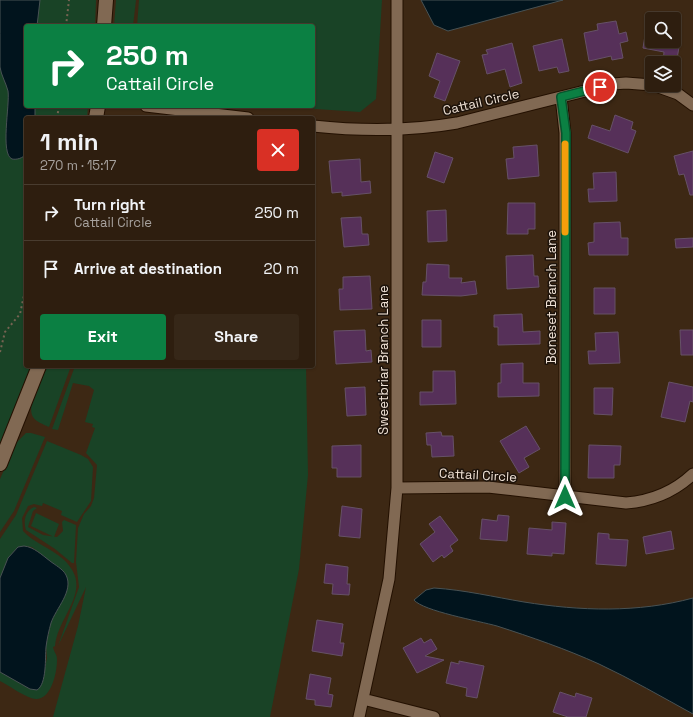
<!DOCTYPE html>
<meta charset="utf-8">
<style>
body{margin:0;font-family:"Space Grotesk",sans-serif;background:#362718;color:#f1f3f6;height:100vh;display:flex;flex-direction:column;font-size:15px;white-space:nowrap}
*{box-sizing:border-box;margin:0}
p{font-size:13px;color:#a7a29e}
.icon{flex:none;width:22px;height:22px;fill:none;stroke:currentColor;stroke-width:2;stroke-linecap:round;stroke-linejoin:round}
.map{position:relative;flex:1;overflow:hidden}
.side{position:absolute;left:24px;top:116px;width:291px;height:252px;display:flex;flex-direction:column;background:#2e1e0f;border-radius:4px;box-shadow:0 1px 3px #0004,0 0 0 1px #493c2f}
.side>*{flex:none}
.guide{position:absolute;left:24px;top:24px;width:291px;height:84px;border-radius:4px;box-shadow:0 1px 3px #0004,0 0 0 1px #493c2f;background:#0b8043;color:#fff;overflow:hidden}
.buttons{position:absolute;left:645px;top:12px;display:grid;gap:8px}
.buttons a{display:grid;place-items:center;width:36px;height:36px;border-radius:4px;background:#2e1e0f;box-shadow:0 1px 3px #0004,0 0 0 1px #493c2f;font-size:20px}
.pin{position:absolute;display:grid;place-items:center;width:34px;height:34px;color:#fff;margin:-17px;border:2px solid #fff;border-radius:50%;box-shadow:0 1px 4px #0007}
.me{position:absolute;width:44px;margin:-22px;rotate:0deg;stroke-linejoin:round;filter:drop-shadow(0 0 3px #0008)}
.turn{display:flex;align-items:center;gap:14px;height:84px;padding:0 16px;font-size:18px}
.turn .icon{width:52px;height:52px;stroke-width:2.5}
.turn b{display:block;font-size:28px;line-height:34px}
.round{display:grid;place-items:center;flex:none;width:42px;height:42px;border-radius:4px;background:#362718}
.head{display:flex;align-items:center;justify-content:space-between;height:68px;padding:0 16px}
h1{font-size:24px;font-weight:600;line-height:30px}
.cta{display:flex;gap:8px;margin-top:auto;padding:8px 16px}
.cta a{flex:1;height:46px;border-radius:4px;background:#0b8043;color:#fff;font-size:16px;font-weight:600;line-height:46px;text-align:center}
.cta a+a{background:#362718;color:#f1f3f6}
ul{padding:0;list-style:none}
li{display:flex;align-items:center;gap:12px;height:56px;padding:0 16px;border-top:1px solid #493c2f}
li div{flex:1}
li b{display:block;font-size:15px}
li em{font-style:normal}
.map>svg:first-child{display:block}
.green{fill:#194326}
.water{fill:#01141d;stroke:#485254}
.building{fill:#563059;stroke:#665167}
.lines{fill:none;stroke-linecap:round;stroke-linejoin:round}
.minor-casing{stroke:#231000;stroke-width:13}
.tertiary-casing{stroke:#231000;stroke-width:16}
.path{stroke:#766352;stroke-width:2;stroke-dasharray:2 3;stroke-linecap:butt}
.minor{stroke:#816953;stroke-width:11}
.tertiary{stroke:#816953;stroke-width:14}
.route-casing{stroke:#07532c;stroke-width:10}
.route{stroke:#0b8043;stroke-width:7}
.slow{stroke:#f59e0b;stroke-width:7}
.labels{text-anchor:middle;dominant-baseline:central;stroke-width:3;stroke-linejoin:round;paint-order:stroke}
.street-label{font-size:13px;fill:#efe1d5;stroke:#1d130b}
</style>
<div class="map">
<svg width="693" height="717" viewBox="0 0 693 717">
<rect width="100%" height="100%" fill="#3d2814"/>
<path class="green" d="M0,0H96L95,26H26V106H88L87,118H26V366H32L0,448Z
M116,0H136L133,26H114Z
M139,0H382L376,99L360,112L272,106H313V26H137Z
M45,366H71L49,427C43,424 36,422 33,417C26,406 41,377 45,366Z
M75,366H306L308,475L299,569L270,717H53L78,626L86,587L58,646L79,587L76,562L78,528L84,514L91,506L94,498L97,465L86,453L95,428L92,427L93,424L85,422L94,390L89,386L73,383L58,430L52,429Z
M26,433H31L45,437L14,511L0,532V479L16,443Z
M47,441L81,455L88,459L93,467L91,501L77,522L61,515L62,511L43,503L42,506L34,504L28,506L22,518L23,531C34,543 51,548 63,559C96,589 58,614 55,646L53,647C54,653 57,653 57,660C57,674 50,705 31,698C20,694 10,686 0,681V672L30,689L42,683L47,658L46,646L51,622L68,586L65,573L32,547L24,546L18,547L8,558L0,578V539L16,515Z
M34,507L37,508L33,511L28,527L43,535L57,537L63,531L62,522L64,520L76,525L74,563H72L55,549L26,530C23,522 25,511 34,507Z
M36,513L59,524L54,537L31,526Z"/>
<path class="water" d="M0,0H40L37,26H26V106H35V118H26V154C23,158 17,160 12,159C0,154 10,105 8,91C6,83 1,75 0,67C0,45 0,22 0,0Z
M421,0H563L448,31L434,25Z
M24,546C34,547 42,555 50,561C55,565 63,569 66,575C74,591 56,608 51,623C49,630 47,639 46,647C45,657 47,684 37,690L30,689L0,672V578L8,558L18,547Z
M434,588C465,590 494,597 524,602C580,611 638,613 693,598V714C662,697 631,679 599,664C566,649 531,637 497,626C479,621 423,611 414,600L426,590Z"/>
<path class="building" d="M616,21L619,34L626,32L628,41L620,43L623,58L612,60L611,56L589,61L584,33L598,30L597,24Z
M647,23H652V41H680L676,65L663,62L664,52L643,48Z
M562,39L569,71L559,73L557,67L539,71L533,46Z
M512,43L522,83L510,87L505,69L487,74L482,55L488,54L486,50Z
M437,53L460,61L445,101L434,97L440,81L429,76Z
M615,115L633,122L631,129L636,131L628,153L588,138L592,125L610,131Z
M537,145L539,176L508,179L506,159L514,158L513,147Z
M693,151V195H690L684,174L679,175L674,156Z
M435,152L453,158L444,183L427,177Z
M360,159L361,182L370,181L371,193L342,196V192L332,193L329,161Z
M616,172L617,201L589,202L588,189H594L593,173Z
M508,203H535V229H528V234H507Z
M446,210L447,241L428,242L427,211Z
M361,217L362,234H368L369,245L344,247L341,218Z
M620,222L621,238H628V255H589L588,243L594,242V223Z
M693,238V247L676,248L675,239Z
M533,255L534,276H538L539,287L507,289L506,256Z
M427,264L449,265V278H462L461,283L475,281L477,294L461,296L422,295L423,282H426Z
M370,276L372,309L340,310L339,289H343V277Z
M594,288H615V314H594Z
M522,314L523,332L540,331V344L498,345V327H494V315Z
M422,320H441V347H422Z
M365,330L366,351L371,350L372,362L336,364L334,331Z
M680,330H693V355H681Z
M618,332L620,363L589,364L588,351H596L595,333Z
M523,363V383H539V396L498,397V383H501V364Z
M433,371H455L456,404L420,405V392H433Z
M669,382L693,387V402L690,401L685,422L661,417Z
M365,387L366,415L347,416L345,388Z
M594,388H613L612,415L594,414Z
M526,426L540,449L524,458L529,467L519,473L500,441Z
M441,432L442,436H453L454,456L432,457L431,445H427L426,433Z
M361,445V477H337V468H332V446Z
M589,445L621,446L620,465H614V478H588Z
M342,506L362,509L360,538L339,536Z
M498,515L509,516L507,541L480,539L482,519L497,521Z
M440,516L458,540L450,546L453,551L444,558L442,555L433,562L420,544L435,532L429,524Z
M552,522L566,523L564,554L552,553V556L527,554L529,528L552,530Z
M671,531L674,549L646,554L643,537Z
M598,533L609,534V539L628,540L626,566L596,564Z
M326,564L348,567L347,584H350L349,595L332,594L333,584L324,583Z
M317,620L343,624L340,643H344L342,656L312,651Z
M421,638L424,643L431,639L437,649L425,656L444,660L417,673L403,648Z
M459,661L484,666L477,698L466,696L467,688L446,683L451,662L459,664Z
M310,674L331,678L328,694L333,695L331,707L315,705V700L306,699Z
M560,692L575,697L576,693L592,698L586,717H568L553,712Z"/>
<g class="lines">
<defs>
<path id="minor" d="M653,85L678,94L693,105
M561,97L565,133V497
M146,106L248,118
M313,126C360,131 411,131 457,123L613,84L626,83L652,85
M397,488L488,487L626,503C651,501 674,492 693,474
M363,699L434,717
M359,717L389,579L397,488V0"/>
<path id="tertiary" d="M104,26L106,0
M96,118L98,106
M0,464L39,366"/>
</defs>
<use href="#minor" class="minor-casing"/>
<use href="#tertiary" class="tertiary-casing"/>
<path class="path" d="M66,26L69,0
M57,118L59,106
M0,352L5,332L20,314L26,286V252"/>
<use href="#minor" class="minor"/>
<use href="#tertiary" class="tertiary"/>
</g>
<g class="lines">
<defs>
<path id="route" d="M565,497L566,133L561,97L600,87"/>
</defs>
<use href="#route" class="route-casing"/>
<use href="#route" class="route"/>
<path class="slow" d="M565,232V144"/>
</g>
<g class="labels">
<g class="street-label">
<text transform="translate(481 102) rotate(-13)">Cattail Circle</text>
<text transform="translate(551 297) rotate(-90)">Boneset Branch Lane</text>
<text transform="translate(383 360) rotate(-90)">Sweetbriar Branch Lane</text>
<text transform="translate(478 475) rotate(3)">Cattail Circle</text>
</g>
</g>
</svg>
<div class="buttons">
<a><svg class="icon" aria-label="search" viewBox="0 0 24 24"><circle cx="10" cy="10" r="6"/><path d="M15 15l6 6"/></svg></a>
<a><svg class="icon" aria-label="layers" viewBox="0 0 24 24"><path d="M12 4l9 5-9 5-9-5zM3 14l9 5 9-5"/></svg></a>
</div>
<div class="pin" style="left:600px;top:87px;background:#d93025"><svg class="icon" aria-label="arrive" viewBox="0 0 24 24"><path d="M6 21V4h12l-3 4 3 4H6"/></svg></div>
<svg class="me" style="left:565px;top:497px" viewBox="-20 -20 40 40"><path d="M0-17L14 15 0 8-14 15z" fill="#0b8043" stroke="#fff" stroke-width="4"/></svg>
<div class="guide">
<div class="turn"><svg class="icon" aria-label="right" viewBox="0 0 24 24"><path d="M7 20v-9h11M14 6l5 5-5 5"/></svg><div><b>250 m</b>Cattail Circle</div></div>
</div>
<section class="side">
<div class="head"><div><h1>1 min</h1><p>270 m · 15:17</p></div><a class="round" style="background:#d93025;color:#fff"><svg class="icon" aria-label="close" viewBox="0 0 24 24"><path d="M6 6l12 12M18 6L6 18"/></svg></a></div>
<ul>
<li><svg class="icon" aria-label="right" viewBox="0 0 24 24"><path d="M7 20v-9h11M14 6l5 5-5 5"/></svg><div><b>Turn right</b><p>Cattail Circle</p></div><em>250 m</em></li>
<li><svg class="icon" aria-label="arrive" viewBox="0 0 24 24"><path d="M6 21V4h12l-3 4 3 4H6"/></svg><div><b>Arrive at destination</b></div><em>20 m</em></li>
</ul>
<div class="cta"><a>Exit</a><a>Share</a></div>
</section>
</div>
